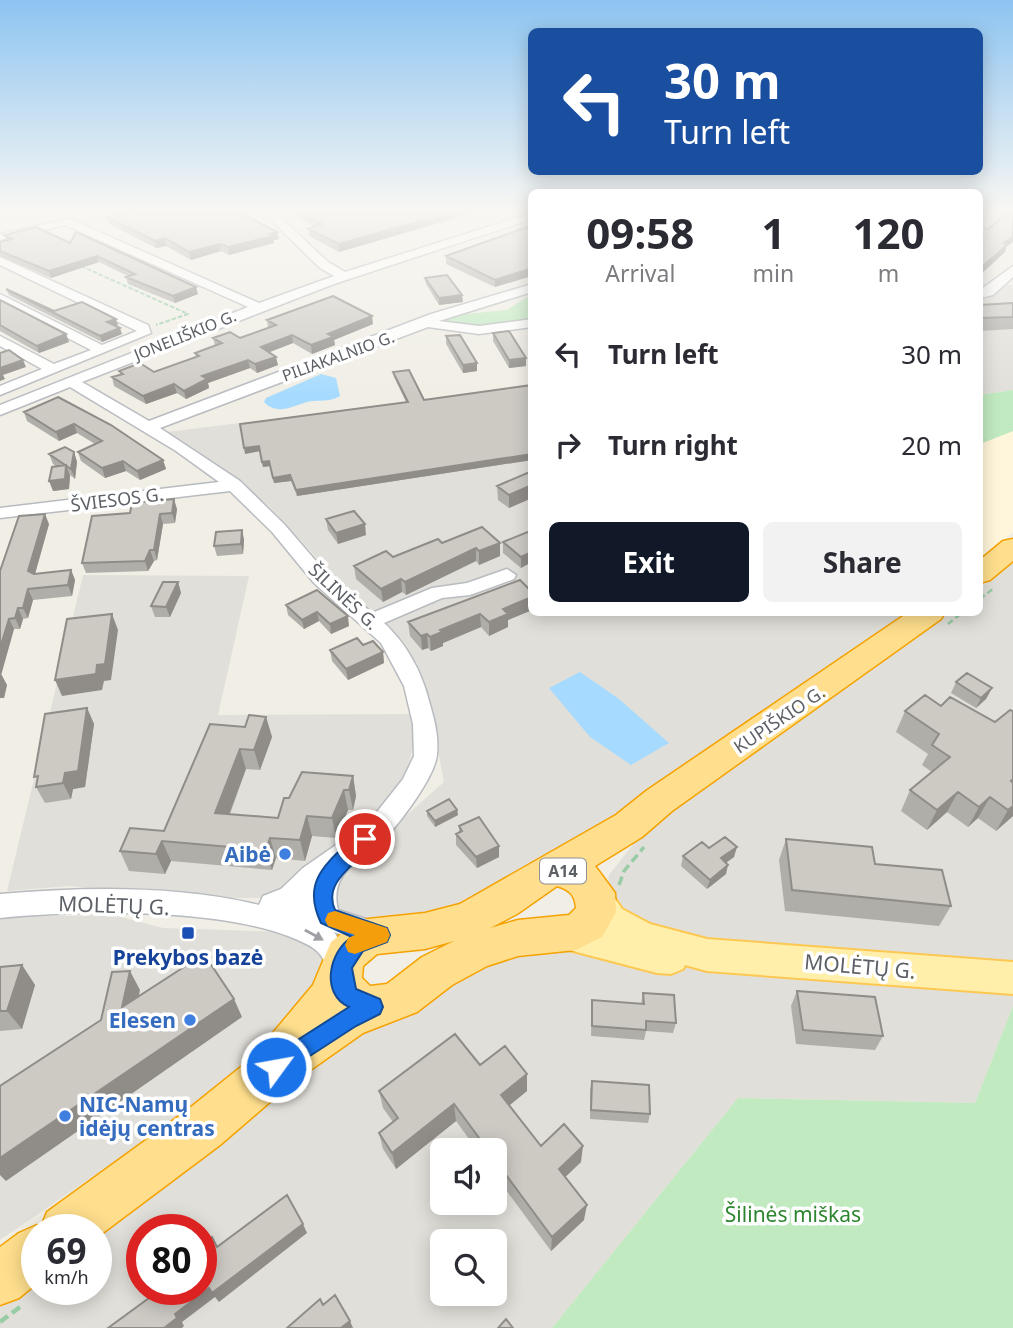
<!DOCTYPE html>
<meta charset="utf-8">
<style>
body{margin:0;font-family:"Noto Sans",sans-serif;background:#f2f2f3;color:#2b2b33;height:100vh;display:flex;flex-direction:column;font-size:26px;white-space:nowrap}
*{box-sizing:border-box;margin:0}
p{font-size:23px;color:#7c7c81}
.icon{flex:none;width:38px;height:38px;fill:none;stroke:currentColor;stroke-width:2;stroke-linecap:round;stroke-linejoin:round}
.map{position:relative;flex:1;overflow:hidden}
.side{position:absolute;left:528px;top:189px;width:455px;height:427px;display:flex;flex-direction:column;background:#fff;border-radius:10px;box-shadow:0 4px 18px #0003}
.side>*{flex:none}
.top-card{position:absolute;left:528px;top:28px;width:455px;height:147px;border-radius:10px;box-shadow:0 4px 18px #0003;background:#1a4fa0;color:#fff;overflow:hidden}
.fabs{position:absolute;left:430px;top:1138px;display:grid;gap:14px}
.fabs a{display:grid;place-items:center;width:77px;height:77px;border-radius:10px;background:#fff;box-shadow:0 4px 18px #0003;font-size:35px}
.speed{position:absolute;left:21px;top:1214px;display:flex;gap:14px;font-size:35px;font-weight:700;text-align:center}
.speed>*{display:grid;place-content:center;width:91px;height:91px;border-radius:50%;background:#fff;box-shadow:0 4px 18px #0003;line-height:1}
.speed small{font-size:18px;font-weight:400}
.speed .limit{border:10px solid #d22;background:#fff;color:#111}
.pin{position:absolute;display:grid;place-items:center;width:60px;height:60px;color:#fff;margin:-30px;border:4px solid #fff;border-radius:50%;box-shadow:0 2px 7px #0007}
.me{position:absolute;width:77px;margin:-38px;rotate:58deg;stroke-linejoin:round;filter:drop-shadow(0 0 5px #0008)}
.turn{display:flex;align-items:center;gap:24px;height:147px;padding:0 21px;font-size:32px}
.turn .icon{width:91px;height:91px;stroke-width:2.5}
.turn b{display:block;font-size:49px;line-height:60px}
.eta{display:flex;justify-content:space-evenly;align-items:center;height:119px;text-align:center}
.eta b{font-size:42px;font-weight:700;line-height:49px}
.cta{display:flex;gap:14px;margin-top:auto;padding:14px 21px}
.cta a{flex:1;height:80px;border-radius:10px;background:#111827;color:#fff;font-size:28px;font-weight:700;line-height:80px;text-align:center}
.cta a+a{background:#f2f2f3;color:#2b2b33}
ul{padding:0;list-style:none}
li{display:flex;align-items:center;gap:21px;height:91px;padding:0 21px}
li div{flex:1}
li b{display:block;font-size:26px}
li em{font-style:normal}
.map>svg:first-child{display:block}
.commercial{fill:#fff6db}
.industrial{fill:#e1dfd9;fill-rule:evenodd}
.green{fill:#c1eac0}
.water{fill:#a6dbff}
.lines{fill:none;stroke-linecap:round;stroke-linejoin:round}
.minor-casing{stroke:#b8bbc0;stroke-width:3}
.major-casing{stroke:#fdc852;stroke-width:4}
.highway-casing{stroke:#f5a200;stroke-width:3}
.path-far3{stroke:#98cca5;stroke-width:2;stroke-dasharray:4.5 2;stroke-linecap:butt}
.path-far2{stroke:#98cca5;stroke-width:2.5;stroke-dasharray:6 3.5;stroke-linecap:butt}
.path-far1{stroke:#98cca5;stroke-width:3.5;stroke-dasharray:9 4.5;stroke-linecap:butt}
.path{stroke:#98cca5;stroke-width:4.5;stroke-dasharray:10 5;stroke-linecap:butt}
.minor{fill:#fff;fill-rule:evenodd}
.major{fill:#ffefab;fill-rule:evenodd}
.highway{fill:#ffdf8d;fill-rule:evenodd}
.wall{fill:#b0aea9}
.shaded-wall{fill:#908d89}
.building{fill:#cdcac4;stroke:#908d89;stroke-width:2}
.oneway{fill:#9ea0a4}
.route{fill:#1a73e8;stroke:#114b97;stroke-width:2}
.slow{fill:#f59e0b}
.shop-dot{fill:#3f7fe0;stroke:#fff;stroke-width:2.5}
.transit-dot{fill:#1a4fb4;stroke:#fff;stroke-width:2.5}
.labels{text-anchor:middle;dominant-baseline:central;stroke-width:7;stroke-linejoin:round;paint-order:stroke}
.far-street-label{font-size:16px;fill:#5d6167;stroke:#fff}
.shield{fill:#fff;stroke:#8e9095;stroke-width:2}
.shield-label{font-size:16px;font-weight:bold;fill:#5d6167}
.street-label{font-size:18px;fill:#5d6167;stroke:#fff}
.near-shop-label{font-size:21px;font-weight:bold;fill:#366cbe;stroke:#fff;text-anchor:end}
.near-street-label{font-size:21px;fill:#5d6167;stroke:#fff}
.near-transit-label{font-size:21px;font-weight:bold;fill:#164399;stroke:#fff}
.near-park-label{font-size:21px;fill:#2e8530;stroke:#fff}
</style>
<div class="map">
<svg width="1013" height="1328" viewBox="0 0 1013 1328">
<rect width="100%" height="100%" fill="#f0eee5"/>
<path class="commercial" d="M1013,431V532L980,559V444Z"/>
<path class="industrial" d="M1004,284L1013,286V390L980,395V298Z
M532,387V612L911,613L489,901L388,925L348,916L338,909L333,898L337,877L444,782L424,679L389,628L326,568L269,506L159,433Z
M1013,561V964L707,944L627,922L608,888L609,875L635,842L660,818L949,613L980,612V588Z
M83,575L249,576L218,715L413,714L415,739L408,766L398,789L380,817L301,880L264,898H195L69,886L7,891Z
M113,915L163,928L289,932L319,950L324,962L325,978L257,1064L0,1240V917Z
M542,944L652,964L1013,990V1006L975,1103L738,1098L552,1328H0V1304L37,1276V1290H96V1231L288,1080L442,979ZM443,1150H495V1202H443ZM142,1230H201V1290H142ZM443,1241H495V1293H443Z"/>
<path class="green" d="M532,294V323L479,330L427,323L436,317L507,310Z
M1013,390V431L980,444V395Z
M1013,1006V1328H552L738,1098L975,1103Z"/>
<path class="water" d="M321,374L336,378L340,396C328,403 319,399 307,402C293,406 277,416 264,402L266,398Z
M580,672L619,699L669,743L631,765L590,737L549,688Z"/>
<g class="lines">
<defs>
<path id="minor" d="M532,213V219L334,284L82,382L149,421L431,314L532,284V292L439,321L479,326L532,319V327L479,334L428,327L160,428L240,481L284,524L328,575L372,613L432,588L467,583L507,569L516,575L514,579L470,595L442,598L384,623C406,643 422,672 429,701C434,718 439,736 437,754C436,775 402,820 387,836C365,858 328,870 338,910L388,926L392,935L388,944L378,947L334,932L355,965L351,974L341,978C327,973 327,961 317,951C309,944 298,940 288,936C213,908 80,910 0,918V894C84,887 177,885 259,905L263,896L281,889L303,868L369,822L403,779L414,756L413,724L404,686L381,643L314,583L272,532L230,491L0,518V508L219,482L176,451L70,387L0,415V405L248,307L65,225L0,240V234L70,219L259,303L334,276L320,268L270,219V215H278L328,262L345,272Z
M0,257L148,325L151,333L0,395V386L42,369L0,346V336L54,364L91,350L0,303V294L102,345L137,331L0,265Z
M1013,266V277L993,295L980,298V290Z"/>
<path id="major" d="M597,886L609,890L622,909L650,924L707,939L1013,962V994L707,971L685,965L683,969L671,974L657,973L550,945L545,934L550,923L562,919L597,928L581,900L585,890Z"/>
<path id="highway" d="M1013,539V561L990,580L980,583V560L1003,541Z
M909,612H945L941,619L672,811L642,837L595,866L615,893L616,912L602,937L576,950L518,956L487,966L452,985L417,1012L363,1033L292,1083L220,1145L96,1238V1230H37V1283L19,1298L0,1305V1247L19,1233L37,1225L41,1227L47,1212L186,1111L267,1046L272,1034L313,985L331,942L354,924L368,919L425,913L460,904L616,815L646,791ZM557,886C570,890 575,895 576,908L569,915L518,920L490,928L517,914ZM454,941L422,957L387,984L370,986L362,978L363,966L377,954L425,949Z"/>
</defs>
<use href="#minor" class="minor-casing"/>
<use href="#major" class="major-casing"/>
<use href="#highway" class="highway-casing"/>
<path class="path-far3" d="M81,266L188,314L156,325"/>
<path class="path-far2" d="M980,599L994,588
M948,624L963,612"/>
<path class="path-far1" d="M619,885L624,871L644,847"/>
<path class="path" d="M0,1322L20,1307"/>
<use href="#minor" class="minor"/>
<use href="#major" class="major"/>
<use href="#highway" class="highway"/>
</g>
<path class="wall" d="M294,210H483L339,252L309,236L308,229L315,227L295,216Z
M107,217L277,232L279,239L274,240V243L229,255L221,251L191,260L166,246L156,248L109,224Z
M980,227L1006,247L1005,252L981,274Z
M532,229L495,287L446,264V256Z
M4,235L70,243L198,294L175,303L128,284L126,277L128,276L99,262L51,278L0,256V242L6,240Z
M425,278L463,302L439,305L426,284Z
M6,289L54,311L118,325L116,326L122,334L102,342L9,295Z
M0,300L66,334L69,342L39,353L0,331Z
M1013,303V329L980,331V305Z
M267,320L373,324L334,340L335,345L312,354L293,343L269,352L278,365L257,373L250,368L208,383L209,388L186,399L177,393L146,404L114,386L112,377L120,374L119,371L154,372L196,357L195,353L215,346L213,338H240L268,328Z
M493,333L526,358V366L509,368L493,341Z
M446,336L477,363V371L463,373L446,344Z
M393,372L424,400L532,385V460L297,496L291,481L274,483L270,466L263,467L260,451L245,454L406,402L394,377Z
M58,397L163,460L166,469L140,480L126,471L105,478L81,461L78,452L95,444L77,433L59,441L27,421L24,412Z
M74,452L77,462L75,479L70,475L69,489L53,491L56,466L53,464L49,454Z
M532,471V498L509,508L498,500L497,486Z
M177,509L175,523L163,524L157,560L154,561L148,571L86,573L82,563L92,516Z
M326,519L366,535L338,544L328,530Z
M49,524L35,574L71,570L75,580L72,596L33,600L28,618L23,619L20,629H14L1,674L7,685L4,698H0V571Z
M482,527L500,556L479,565L476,561L406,595L402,592L383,602L356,579L354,566L393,557L442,543Z
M242,530L244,540L243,554L217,556L214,546Z
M532,532L521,568L503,553V542Z
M178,582L181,593L170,617H155L151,606Z
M317,590L349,626L331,634L319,621L304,629L288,615L286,605Z
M532,592V610L508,620V627L489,636L481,627L443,643V646L431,651L428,648L422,650L410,636L408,622Z
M363,645L383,652L384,663L348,680L332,661L330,650Z
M956,682L992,688L986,699L976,708L951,693Z
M941,706L995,722L1013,711V816L996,831L978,818L968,827L947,812L927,830L901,811L910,790L932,772L922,765L928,754L896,732L905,711Z
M87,708L94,724L85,787L73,789L71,799L45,803L36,787Z
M266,717L272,737L260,770L246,769L230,814L278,818L289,798L353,776L356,796L353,810H348L336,838L312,836L305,861L276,858L272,870L171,861L165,874L129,871L120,851L164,831L245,727Z
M457,810L458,815L435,827L427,816V811Z
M459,826L499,857L477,868L456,845V834L459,832Z
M786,839L875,864L951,906L939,926L785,911L779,860Z
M709,848L734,857L726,863V874L707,889L681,866L683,856Z
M22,965L35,985L22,1029L0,1031V967Z
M797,991L883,1036L875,1050L796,1044L791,1006Z
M643,993L676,1023L673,1033L646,1031L644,1040L591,1036L592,1000L641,1004Z
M480,1065L527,1091L509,1106L541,1146L581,1162L565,1177L584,1220L551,1251L495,1175V1150H477L456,1121L396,1169L383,1149L379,1133L393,1122L383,1108L379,1091Z
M592,1081L650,1114L648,1123L590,1119V1090Z"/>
<path class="shaded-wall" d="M459,210H483L339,252V244Z
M277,232L279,239L274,240V243L229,255L228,247Z
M1013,237V242L1006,247L1005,252L981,274L983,266L1004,243Z
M165,238L166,246L156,248L155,241Z
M220,244L221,251L191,260L189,252Z
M97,256L99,262L51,278L49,271Z
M532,268V276L495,287V280Z
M196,287L198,294L175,303L173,296Z
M462,295L463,302L439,305V298Z
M372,316L373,324L334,340L335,345L312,354L311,345L328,334Z
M116,319L118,325L109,328L107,322Z
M120,328L122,334L102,342L100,336Z
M66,334L69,342L39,353L37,346Z
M292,335L293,343L262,355L261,347Z
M276,357L278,365L257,373L255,364Z
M526,358V366L509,368V360Z
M23,360L26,367L3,375L5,379L0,381V368Z
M248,360L250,368L208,383L209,388L186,399L184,391L202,376Z
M477,363V371L463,373V365Z
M174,384L177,393L146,404L143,396Z
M74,424L77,433L59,441L56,432Z
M259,446L260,451L245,454L244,448Z
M74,452L77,462L75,479L71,469Z
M532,454V460L297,496L296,490Z
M163,460L166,469L140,480L137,471Z
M123,461L126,471L105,478L102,468Z
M269,461L271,466L263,467L262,462Z
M66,465L70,476L69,489L53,491L49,481Z
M290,475L291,481L274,483L273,478Z
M532,485V498L509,508V495Z
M174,499L177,509L175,523L172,513Z
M45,514L49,524L33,581L28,571Z
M160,514L163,524L157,560L154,550Z
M365,524L366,535L338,544L336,533Z
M242,530L244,540L243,554L241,544Z
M500,543V556L479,565V551Z
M476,548V561L406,595L405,582Z
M150,550L154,561L148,571L145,561Z
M532,552V562L521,568V557Z
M71,570L75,580L72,596L68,585Z
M401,579L402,592L383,602L381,589Z
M178,582L181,593L170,617L166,607Z
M28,589L33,600L28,618L23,608Z
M532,597V610L508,620V627L489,636V622L503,609Z
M18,608L23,619L20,629L15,618Z
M317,612L319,621L304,629L302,620Z
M112,614L118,630L111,680L104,681L102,690L62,696L55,680L97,665Z
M480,614L481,627L443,643V646L431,651L430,637L440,630Z
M348,616L349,626L331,634L330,624Z
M9,619L14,629L0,679V648Z
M427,634L428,648L422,650L421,636Z
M383,652L384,663L348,680L346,669Z
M1,674L7,685L4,698H0V680Z
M992,688L986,699L976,708L981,698Z
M87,708L94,724L85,787L73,789L71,799L63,783L65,773Z
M266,717L272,737L260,770L254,750Z
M240,749L246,769L222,833L215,813Z
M353,776L356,796L353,810L349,790Z
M344,790L348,810L336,838L332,818Z
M958,792L947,812L927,830L937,810Z
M990,797L978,818L968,827L979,807Z
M1013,806V816L996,831L1008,810Z
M457,810L458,815L435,827V821Z
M307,816L312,836L305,861L300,840Z
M270,838L276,858L272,870L266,850Z
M162,841L171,861L165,874L156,854Z
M499,846V857L477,868L476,857Z
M737,847L734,857L718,868L721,858Z
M728,865L726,874L707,889L710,880Z
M22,965L35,985L22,1029L7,1011Z
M130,971L140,990L133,1026L122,1007Z
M234,999L242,1017L6,1181L0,1175V1158Z
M527,1074V1091L501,1112V1095Z
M454,1104L456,1121L396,1169L392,1153Z
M583,1146L581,1162L557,1185L559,1169Z
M587,1205L584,1220L551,1251L552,1237Z
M303,1224L307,1233L219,1302L215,1297L182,1322L184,1326L182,1328H164L175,1314L209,1288Z
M350,1321L353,1328H341Z"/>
<path class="building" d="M130,210H235L277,232L269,234L273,236L228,247L220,244L189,252L165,238L155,241L107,217Z
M295,210H459L339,244L308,229L322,224Z
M1011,210H1013V237L1004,243L1008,244L983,266L980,265V227L988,229Z
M36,227L70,243L76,232L196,287L173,296L126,277L135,274L97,256L49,271L0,251V242L12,239L4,235Z
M527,227L532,229V268L495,280L446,256Z
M447,275L462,295L439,298L425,278Z
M6,289L54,311L82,302L116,319L107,322L120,328L100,336Z
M333,296L372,316L328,334L333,337L311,345L292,335L261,347L276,357L255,364L248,360L202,376L207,379L184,391L174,384L143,396L112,377L123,374L119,371L140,363L154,372L199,356L195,353L222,343L213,338L230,332L240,338L276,325L267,320Z
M0,300L66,334L37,346L0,325Z
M1013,303V317L980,318V305Z
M509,331L526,358L509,360L493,333Z
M460,335L477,363L463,365L446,336Z
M9,350L23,360L0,368V353Z
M409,370L424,400L532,385V454L296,490L290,475L273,478L269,461L262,462L259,446L244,448L240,424L408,402L393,372Z
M58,397L111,425L163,460L137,471L123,461L102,468L78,452L102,441L74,424L56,432L24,412Z
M65,447L74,452L71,469L49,454Z
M66,465L65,479L49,481L52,467Z
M532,471V485L509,495L497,486Z
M174,499L172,513L160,514L154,550H150L145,561L82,563L92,516L130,513L132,503Z
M354,511L365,524L336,533L326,519Z
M45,514L28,571L34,574L71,570L68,585L28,589L23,608H18L15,618L9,619L0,648V571L19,516Z
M482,527L500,543L479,551L476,548L405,582L401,579L381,589L354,566L386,551L393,557L438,539L442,543Z
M242,530L241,544L214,546L216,532Z
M530,531L532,532V552L521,557L503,542Z
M520,580L532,592V597L503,609L508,614L489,622L480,614L440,630L442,632L430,637L427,634L421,636L408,622Z
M163,582H178L166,607L151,606Z
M317,590L348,616L330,624L317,612L302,620L286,605Z
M112,614L105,664L97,665L96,674L55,680L67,619Z
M357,638L363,645L373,641L383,652L346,669L330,650Z
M967,673L992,688L981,698L956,682Z
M925,695L941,706L950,697L995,722L1010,710L1013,711V779L1011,781L1013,783V806L1008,810L990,797L979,807L958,792L937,810L910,790L950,757L932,745L939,734L905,711Z
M87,708L78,771L65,773L63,783L36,787L38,776L34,777L45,714Z
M249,715L266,717L254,750L240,749L215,813L278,818L284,798H289L302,772L353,776L349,790H344L332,818L307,816L300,840L270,838L266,850L162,841L156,854L120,851L130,828L164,831L210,724L245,727Z
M449,799L457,810L435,821L427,811Z
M479,817L499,846L476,857L456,834L462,831L459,826Z
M725,837L737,847L721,858L728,865L710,880L683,856L702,842L709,848Z
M786,839L872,847L875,864L942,870L951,906L792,890Z
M204,954L234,999L0,1158V1086L101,1020L112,972L130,971L122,1007Z
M22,965L7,1011H0V967Z
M797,991L875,997L883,1036L803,1030Z
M643,993L674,995L676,1023L646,1021V1030L592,1026V1000L644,1004Z
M455,1034L480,1065L505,1046L527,1074L501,1095L541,1146L564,1124L583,1146L559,1169L587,1205L552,1237L495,1160V1150H488L454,1104L392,1153L379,1133L398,1118L379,1091Z
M592,1081L649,1085L650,1114L591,1110Z
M287,1195L303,1224L212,1293L209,1288L175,1314L177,1318L164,1328H108L160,1290H164L167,1296L175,1290H201V1245L212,1237L217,1247Z
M335,1295L350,1321L341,1328H287L320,1299L323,1305Z
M506,1319L513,1328H498Z"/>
<defs><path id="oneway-solid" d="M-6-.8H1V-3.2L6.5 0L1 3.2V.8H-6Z" transform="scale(1.75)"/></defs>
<use class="oneway" href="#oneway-solid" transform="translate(314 935) rotate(29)"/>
<linearGradient id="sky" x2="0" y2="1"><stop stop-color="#8dc4f1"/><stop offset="0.53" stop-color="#f8f7f3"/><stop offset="1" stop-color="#f8f7f3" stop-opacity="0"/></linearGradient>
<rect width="1013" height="396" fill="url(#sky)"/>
<path class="route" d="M365,831L371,833L374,839C363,862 321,879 335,910L387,928L390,935L387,942L363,951L352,968L356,989L380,999L383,1007L380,1014L356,1026L276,1078L268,1075L265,1067L268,1059L349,1007C320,994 329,951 352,937L321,923C300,879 329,862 358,833Z"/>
<path class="slow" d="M335,911L387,928L390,935L387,942L355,954L348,952L345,945L348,938L355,935L328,926L325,920L328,913Z"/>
<g class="shop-dot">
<circle cx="285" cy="854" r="7"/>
<circle cx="190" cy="1020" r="7"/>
<circle cx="65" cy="1116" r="7"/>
</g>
<rect class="transit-dot" x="181" y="926" width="14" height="14" rx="3.5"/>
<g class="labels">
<g class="far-street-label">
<text transform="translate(185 335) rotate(-22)">JONELIŠKIO G.</text>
<text transform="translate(338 356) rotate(-20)">PILIAKALNIO G.</text>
</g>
<rect class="shield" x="540" y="858.5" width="46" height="25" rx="5"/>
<g class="shield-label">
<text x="563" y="871">A14</text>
</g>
<g class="street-label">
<text transform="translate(117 499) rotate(-7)">ŠVIESOS G.</text>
<text transform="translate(344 596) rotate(43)">ŠILINĖS G.</text>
<text transform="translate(779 719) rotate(-34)">KUPIŠKIO G.</text>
</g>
<g class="near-shop-label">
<text x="271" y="854">Aibė</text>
<text x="176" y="1020">Elesen</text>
<text x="79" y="1104" text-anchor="start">NIC-Namų<tspan x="79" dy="24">idėjų centras</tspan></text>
</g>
<g class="near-street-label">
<text transform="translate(114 905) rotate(2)">MOLĖTŲ G.</text>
<text transform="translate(860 966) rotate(5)">MOLĖTŲ G.</text>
</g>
<g class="near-transit-label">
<text x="188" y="957">Prekybos bazė</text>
</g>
<g class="near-park-label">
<text x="793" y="1214">Šilinės miškas</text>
</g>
</g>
</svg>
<div class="fabs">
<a><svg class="icon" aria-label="sound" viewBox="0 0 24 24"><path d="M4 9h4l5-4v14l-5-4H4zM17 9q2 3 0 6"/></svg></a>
<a><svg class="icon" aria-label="search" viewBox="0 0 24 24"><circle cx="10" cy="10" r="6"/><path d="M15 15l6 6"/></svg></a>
</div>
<div class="speed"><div>69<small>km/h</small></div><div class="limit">80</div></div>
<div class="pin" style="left:365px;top:839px;background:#d93025"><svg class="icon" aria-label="arrive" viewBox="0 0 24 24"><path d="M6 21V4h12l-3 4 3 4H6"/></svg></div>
<svg class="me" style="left:276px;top:1067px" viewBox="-20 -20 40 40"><circle r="17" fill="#1a73e8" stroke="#fff" stroke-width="3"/><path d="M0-11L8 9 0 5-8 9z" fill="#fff"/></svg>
<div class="top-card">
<div class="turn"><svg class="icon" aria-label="left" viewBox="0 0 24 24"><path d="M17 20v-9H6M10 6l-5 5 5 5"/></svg><div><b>30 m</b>Turn left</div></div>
</div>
<section class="side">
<div class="eta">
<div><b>09:58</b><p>Arrival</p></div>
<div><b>1</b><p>min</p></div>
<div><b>120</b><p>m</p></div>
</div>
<ul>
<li><svg class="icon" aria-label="left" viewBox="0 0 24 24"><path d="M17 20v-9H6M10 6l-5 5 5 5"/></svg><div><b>Turn left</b></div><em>30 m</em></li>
<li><svg class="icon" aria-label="right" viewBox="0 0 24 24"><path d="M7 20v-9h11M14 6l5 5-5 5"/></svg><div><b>Turn right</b></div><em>20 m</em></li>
</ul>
<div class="cta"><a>Exit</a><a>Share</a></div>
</section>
</div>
